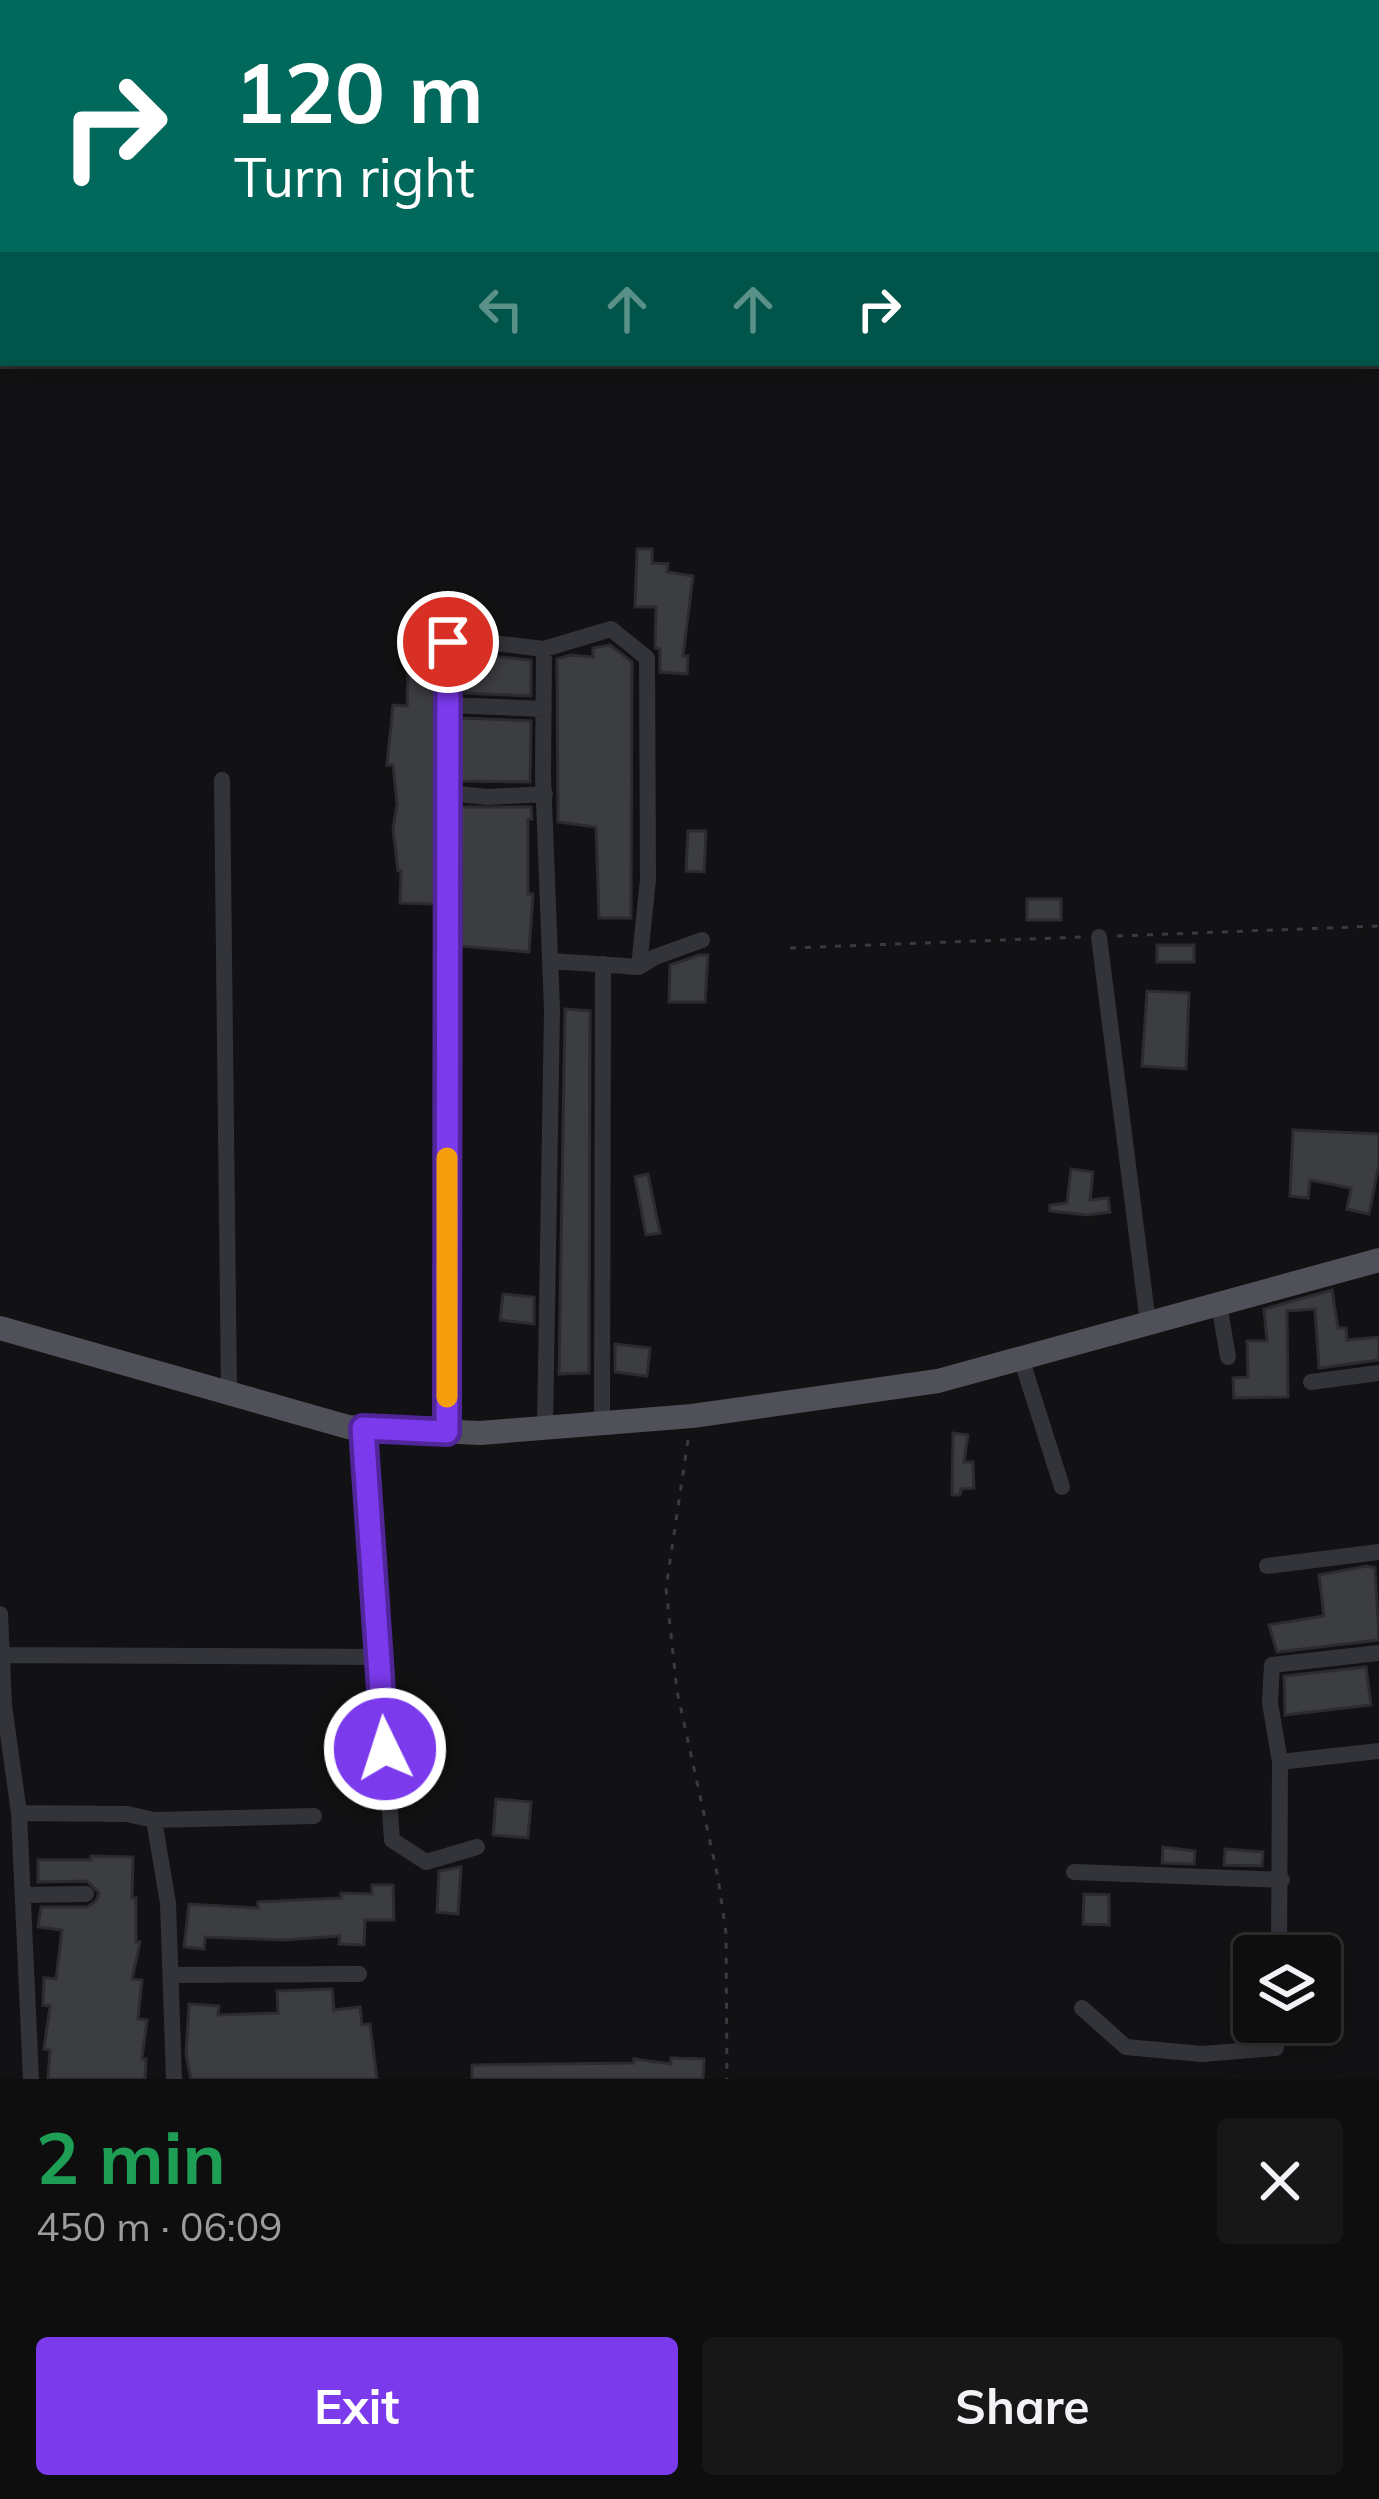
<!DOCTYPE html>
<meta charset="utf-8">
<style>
body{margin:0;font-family:Mulish,sans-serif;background:#171718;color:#f1f3f6;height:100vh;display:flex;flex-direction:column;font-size:45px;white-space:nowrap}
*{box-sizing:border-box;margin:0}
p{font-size:39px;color:#9b9c9e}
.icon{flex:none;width:66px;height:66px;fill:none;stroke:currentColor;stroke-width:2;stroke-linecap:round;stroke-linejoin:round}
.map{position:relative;height:2079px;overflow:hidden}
.panel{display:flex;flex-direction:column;background:#0e0e0f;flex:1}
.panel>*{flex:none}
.top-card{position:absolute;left:0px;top:0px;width:1380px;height:366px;box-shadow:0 6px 30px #0003,0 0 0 3px #2e2e2f;background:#00695c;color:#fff;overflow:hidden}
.buttons{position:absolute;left:1233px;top:1935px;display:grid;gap:24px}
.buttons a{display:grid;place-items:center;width:108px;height:108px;border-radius:12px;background:#0e0e0f;box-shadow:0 6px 30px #0003,0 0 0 3px #2e2e2f;font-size:60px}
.pin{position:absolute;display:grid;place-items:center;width:102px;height:102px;color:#fff;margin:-51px;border:6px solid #fff;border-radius:50%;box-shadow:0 3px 12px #0007}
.me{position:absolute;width:132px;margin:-66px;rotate:356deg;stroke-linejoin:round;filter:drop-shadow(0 0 9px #0008)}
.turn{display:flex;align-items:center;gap:42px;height:252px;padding:0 36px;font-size:54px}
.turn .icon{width:156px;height:156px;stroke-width:2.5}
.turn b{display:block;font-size:84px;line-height:102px}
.lanes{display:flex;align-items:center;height:114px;padding:0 36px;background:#0003;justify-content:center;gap:60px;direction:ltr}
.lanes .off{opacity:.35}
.round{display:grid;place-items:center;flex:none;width:126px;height:126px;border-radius:12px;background:#171718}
.summary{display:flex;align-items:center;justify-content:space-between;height:204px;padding:0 36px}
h1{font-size:72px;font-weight:700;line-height:90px;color:#1e9e55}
.primary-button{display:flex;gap:24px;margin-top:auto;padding:24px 36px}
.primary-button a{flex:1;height:138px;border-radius:12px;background:#7c3aed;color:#fff;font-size:48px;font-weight:700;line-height:138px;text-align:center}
.primary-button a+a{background:#171718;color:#f1f3f6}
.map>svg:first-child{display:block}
.building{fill:#3c3d41;stroke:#2c2c30;stroke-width:3}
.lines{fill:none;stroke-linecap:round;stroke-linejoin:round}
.path{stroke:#393b40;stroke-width:3;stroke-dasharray:6 9;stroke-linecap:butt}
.minor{stroke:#333439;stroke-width:16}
.primary{stroke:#4f5058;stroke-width:24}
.route-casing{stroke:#51269a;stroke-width:30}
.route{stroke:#7c3aed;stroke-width:21}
.slow{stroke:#f59e0b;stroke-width:21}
</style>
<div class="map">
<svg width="1379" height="2079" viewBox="0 0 1379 2079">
<rect width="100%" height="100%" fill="#121214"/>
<path class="building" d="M637,549H652V563L668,564L667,572L693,576L683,656H688L687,674L660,672V649L655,648L656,607H635Z
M610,645L632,662L631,918H599L596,827L558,822L557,659L570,655L593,657V648Z
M461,653L531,660V696L461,693Z
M408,672L435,673V904L400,903L401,871H398L393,829L397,804L393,765H387L393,705L407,706Z
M461,718L531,721L530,782L461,781Z
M461,807H531L532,819H528V894H533L529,952L460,946Z
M688,831H706L704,872L686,871Z
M1027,899H1061V920H1027Z
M1157,945H1194V962H1157Z
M699,955H708L705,1002H669L670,965Z
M1147,991L1189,993L1186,1069L1142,1066Z
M565,1009L590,1011L589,1373L559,1374Z
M1293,1130L1379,1134V1164L1369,1214L1347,1209L1351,1188L1310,1180L1308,1198L1290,1196Z
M1071,1169L1093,1172L1090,1200L1108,1198L1110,1212L1088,1215L1050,1211V1205L1067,1203Z
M648,1174L660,1233L646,1235L635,1177Z
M1332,1290L1338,1328H1346L1347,1340L1379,1337V1360L1319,1368L1315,1309L1287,1311L1288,1397L1234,1398L1233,1378L1248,1377L1247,1341H1267L1264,1309Z
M503,1294L534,1297V1324L500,1320Z
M615,1344L650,1348L647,1376L615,1372Z
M953,1433L968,1435L964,1462H973L974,1488L961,1489L960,1495H952Z
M1367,1566L1375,1568L1379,1640L1277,1652L1269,1625L1324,1616L1319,1575Z
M1366,1667L1371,1705L1285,1715L1284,1676Z
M496,1799L531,1802L528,1838L493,1835Z
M1163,1847L1195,1851L1194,1864L1162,1863Z
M1225,1849L1263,1852L1262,1866L1224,1865Z
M91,1856L133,1857L132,1898H136V1942H140L132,1979L142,1980L138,2019L147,2020L142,2059H146L145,2079H48L50,2050L44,2049L50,2006L43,2005L44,1978L56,1979L62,1930L38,1927L41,1907H87L96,1901L99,1893L87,1881L38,1882V1860H91Z
M461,1867L458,1914L437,1912L439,1871Z
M372,1885H393L394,1920H365L364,1945L339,1944L340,1936L284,1940L205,1937L204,1949L184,1947L189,1904L258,1908V1902L341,1898V1893L372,1894Z
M1084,1894L1109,1895V1925L1083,1924Z
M332,1989L334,2010L360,2007L362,2025L370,2024L377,2079H191L186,2055L189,2004L219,2006L218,2015L278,2013L277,1991Z
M671,2058L704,2059L703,2079H472V2065L634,2063V2059L671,2064Z"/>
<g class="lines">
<path class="path" d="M1117,936L1379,926
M790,948L1083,937
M688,1440L666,1588L677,1691L718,1878L726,1933L727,2079"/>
<path class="minor" d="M411,643L468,640L544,649L611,629L647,658L648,879L639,967
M544,649L543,776L552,1010L545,1428
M448,705L544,709
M222,780L229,1393
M448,793L488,797L545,794
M1099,937L1148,1323
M551,961L639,967L655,957L702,940
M1219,1304L1228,1357
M1021,1358L1062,1487
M1311,1382L1379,1373
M602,1423L603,964
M363,1428L392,1840L426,1862L477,1847
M447,1432L448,642
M1267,1566L1379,1552
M0,1614L4,1705L19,1813L31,2079
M2,1655L379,1657
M1280,1762L1379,1751
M19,1813L127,1814L154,1820L168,1903L174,2079
M154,1820L314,1816
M1074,1872L1282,1880
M23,1895L86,1894
M1279,1956L1280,1762L1270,1703L1272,1665L1379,1653
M171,1975L359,1974
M1082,2008L1126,2047L1202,2054L1276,2048L1277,2022"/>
<path class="primary" d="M0,1328L348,1427L480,1433L692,1416L938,1381L1379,1260"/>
</g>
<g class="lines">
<defs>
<path id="route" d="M385,1749L363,1428L447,1432L448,642"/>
</defs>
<use href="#route" class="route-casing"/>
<use href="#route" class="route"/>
<path class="slow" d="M447,1397V1158"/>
</g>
</svg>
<div class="buttons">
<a><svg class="icon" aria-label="layers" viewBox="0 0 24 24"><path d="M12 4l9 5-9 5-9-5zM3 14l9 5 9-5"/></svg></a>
</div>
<div class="pin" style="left:448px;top:642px;background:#d93025"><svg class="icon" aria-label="arrive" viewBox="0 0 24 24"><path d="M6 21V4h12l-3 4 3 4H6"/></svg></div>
<svg class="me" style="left:385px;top:1749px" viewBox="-20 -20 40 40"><circle r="17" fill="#7c3aed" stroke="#fff" stroke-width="3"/><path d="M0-11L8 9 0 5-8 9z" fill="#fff"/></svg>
<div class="top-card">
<div class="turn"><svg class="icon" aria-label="right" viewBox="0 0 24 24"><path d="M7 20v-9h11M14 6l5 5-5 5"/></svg><div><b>120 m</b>Turn right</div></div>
<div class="lanes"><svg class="icon off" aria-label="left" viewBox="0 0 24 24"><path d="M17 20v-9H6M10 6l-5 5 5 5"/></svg><svg class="icon off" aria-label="ahead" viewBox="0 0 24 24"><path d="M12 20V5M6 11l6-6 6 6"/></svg><svg class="icon off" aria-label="ahead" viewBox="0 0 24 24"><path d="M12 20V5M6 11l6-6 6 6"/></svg><svg class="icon" aria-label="right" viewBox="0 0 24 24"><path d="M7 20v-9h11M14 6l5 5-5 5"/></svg></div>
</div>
</div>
<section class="panel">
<div class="summary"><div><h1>2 min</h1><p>450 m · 06:09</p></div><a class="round"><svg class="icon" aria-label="close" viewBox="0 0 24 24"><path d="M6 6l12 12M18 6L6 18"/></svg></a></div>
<div class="primary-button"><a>Exit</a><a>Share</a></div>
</section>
